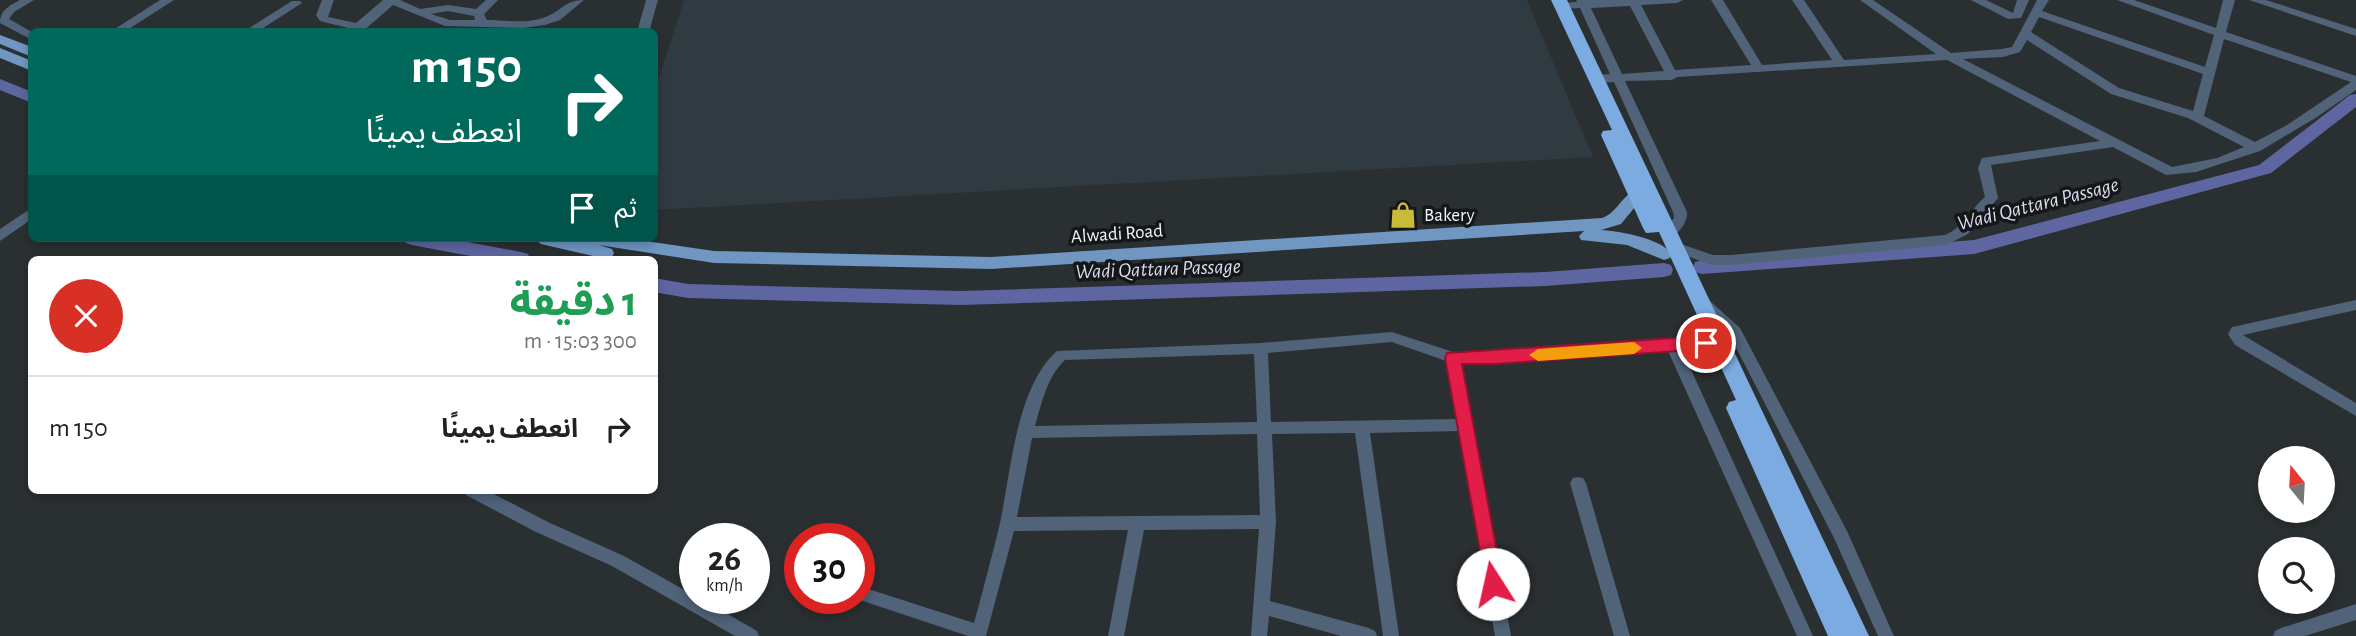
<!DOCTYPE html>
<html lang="ar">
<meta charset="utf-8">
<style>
body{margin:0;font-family:"Alegreya Sans","Noto Sans Arabic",sans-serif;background:#f6f6f6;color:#222;direction:rtl;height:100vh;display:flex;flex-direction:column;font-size:26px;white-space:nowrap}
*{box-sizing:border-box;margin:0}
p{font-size:23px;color:#767676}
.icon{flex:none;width:38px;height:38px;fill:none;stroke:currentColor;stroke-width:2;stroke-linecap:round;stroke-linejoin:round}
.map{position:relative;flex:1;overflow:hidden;direction:ltr}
.side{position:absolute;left:28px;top:256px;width:630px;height:238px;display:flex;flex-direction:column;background:#fff;border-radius:10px;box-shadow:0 4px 10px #0003;direction:rtl}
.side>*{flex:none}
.banner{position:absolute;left:28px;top:28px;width:630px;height:214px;border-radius:10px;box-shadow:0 4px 10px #0003;direction:rtl;background:#00695c;color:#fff;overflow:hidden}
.needle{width:46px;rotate:342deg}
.fabs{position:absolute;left:2258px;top:446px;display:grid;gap:14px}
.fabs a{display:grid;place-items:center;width:77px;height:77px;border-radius:50%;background:#fff;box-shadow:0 4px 10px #0003;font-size:35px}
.speed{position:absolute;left:679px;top:523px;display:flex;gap:14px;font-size:35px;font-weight:700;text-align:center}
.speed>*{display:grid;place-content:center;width:91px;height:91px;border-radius:50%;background:#fff;box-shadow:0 4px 10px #0003;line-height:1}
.speed small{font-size:18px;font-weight:400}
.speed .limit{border:10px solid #d22;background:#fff;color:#111}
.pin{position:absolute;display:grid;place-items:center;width:60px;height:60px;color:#fff;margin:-30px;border:4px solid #fff;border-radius:50%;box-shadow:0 2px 7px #0007}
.me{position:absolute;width:77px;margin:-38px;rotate:350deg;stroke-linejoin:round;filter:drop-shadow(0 0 5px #0008)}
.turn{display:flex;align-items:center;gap:24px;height:147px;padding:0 21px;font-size:32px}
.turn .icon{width:91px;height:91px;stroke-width:2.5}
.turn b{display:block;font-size:49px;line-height:60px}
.then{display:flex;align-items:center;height:66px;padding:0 21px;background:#0003;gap:14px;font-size:26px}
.round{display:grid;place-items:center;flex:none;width:74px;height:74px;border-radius:37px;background:#f6f6f6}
.summary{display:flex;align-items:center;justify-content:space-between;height:119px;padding:0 21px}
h1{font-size:42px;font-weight:700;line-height:52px;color:#1e9e55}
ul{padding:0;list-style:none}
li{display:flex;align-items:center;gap:21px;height:105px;padding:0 21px;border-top:2px solid #e0e0e0}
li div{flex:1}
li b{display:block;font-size:26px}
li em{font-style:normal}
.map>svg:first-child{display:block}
.built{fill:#2f3b40}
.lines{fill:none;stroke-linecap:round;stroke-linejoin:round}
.river{fill:#5e66a1;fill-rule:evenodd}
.minor{fill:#506378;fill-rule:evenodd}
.major{fill:#6f97c2;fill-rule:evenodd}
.highway{fill:#7babe0;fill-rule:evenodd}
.route{fill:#e11d48;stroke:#92132f;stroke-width:2}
.slow{fill:#f59e0b}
.labels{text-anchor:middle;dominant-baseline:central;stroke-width:7;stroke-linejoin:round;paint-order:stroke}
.poi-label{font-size:19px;fill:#f2f5f7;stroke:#141618;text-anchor:start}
.street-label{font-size:19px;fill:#f2f5f7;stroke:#141618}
.water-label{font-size:21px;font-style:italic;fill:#daddef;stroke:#141618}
</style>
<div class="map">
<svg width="2356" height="636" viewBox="0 0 2356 636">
<rect width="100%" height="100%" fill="#2a2f31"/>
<path class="built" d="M684,0H1527L1593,157L655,210V90Z"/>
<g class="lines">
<path class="river" d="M0,79L32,92V103L0,90Z
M2356,94V107L2271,173L1974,254L1702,274L1695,272L1693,267L1695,262L1702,260L1974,240L2259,165L2350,95Z
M403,238H446L521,252L528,254L530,259H486L412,245L406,243Z
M1664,263L1671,265L1673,270L1671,275L1664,277L1545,286L961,305L688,298L654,292V278L688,284L961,291L1545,272Z"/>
<path class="minor" d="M20,0H34L14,12L9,19L32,32V40L0,23C0,10 9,6 20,0Z
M160,0H174L124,32H110Z
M322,0H334L328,17L356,23L383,0H400L420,9L448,5L476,9L486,0H498L484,14L487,20C505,20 526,24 543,18C561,12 564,0 584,0L560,20L545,25L523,28L445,26L393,5L362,32H351L352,29L320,21L316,15ZM448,11L474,16L475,20H450L431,14Z
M646,0H658L649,32H637Z
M1576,0H1683L1677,3L1641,5L1675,70L1751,65L1711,0H1723L1762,65L1832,60L1792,0H1804L1844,60L1936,54L1860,0H1873L1951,53L2002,49L2012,47L2037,0H2049L2042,11L2205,67L2214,35L2117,0H2134L2216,28L2223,0H2235L2226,32L2356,76V90L2317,117L2260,151L2196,172L2166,175L2113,147L1991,165L1998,198L1968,234L1946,245L1731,265H1712L1670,250L1668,247L1675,242L1713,255H1731L1945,235C1963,228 1971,209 1985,197L1978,168L1982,158L2100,141L1947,60L1677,77L1672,80L1625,81L1687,212C1688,222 1678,235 1668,239L1661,234L1674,218L1673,212L1614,82L1595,83L1589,79L1595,75L1610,74L1580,8L1562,9L1556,6L1562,3L1577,2ZM1630,6L1664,71L1622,74L1591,8ZM2039,17L2203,74L2193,111L2119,88L2031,32ZM2224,39L2351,82L2287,125L2255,142L2204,116ZM2027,40L2111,94L2188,118L2244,147L2217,158L2172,167L1963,59L2003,57L2020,52Z
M1971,0H1986L2013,13L2017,0H2029L2021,18L2008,19Z
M2249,0H2266L2356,29V36Z
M292,1H300L302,3L257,32H243Z
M27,211L32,213V219L0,241V229Z
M1705,300L1710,301L1740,328L1847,531L1894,636H1878L1834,538L1730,336L1698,305Z
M2356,300V310L2243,335L2356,403V416L2235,345L2228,334L2232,327L2237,326Z
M1392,332L1453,352L1471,353L1672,339H1711L1713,343L1711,347L1682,350L1813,636H1797L1668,351L1461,364L1511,636H1495L1459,431L1370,433L1399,636H1383L1355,433L1272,434L1276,522L1270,601L1369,628L1375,631L1377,636H1341L1269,616L1267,636H1251L1259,529L1144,530L1124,636H1108L1128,530L1014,531L986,636H968L854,598H859V586L974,623C983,590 992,556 1000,523C1011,472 1016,387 1057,351L1261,343ZM1392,342L1446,361L1457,419L1271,422L1268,353ZM1254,354L1257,422L1035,426C1042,402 1047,377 1065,360ZM1257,434L1260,515L1017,517L1032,438Z
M1578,477L1583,478L1586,483L1630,636H1614L1570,483L1573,478Z
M464,490H486L548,522L624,556L695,596V598H700L757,631L759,636H735L612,566L536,532L466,495Z
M2356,604V620L2305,636H2273L2275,631L2281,628Z"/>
<path class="major" d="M0,35L32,47V57L0,44Z
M0,48L32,61V71L0,58Z
M1636,190L1644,196L1621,224L1601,230C1620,231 1662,239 1672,254L1670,258L1664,260L1627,245L1581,240L1579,236L1584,231L991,269L714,263L599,245L612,249L614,253L612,257L606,259L541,244L533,238H567L585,242L583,238H625L714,251L991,257L1602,218C1617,213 1622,195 1636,190Z"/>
<path class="highway" d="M1551,0H1567L1869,636H1828L1726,408L1729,402L1736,400L1659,232L1646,233L1643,228L1601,135L1603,131L1612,130Z"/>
</g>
<path class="route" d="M1706,336L1714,343L1706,349L1496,364H1462L1503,584L1500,589L1493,592L1487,589L1445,358L1447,353Z"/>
<path class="slow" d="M1634,342L1642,348L1634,354L1538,361L1529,355L1538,349Z"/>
<defs>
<symbol id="shop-bare" viewBox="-9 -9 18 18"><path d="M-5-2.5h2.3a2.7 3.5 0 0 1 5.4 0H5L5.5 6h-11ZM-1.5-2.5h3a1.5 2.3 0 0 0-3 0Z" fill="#caba3a" stroke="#141618" stroke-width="2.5" paint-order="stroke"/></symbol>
</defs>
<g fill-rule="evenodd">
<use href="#shop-bare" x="1384" y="196" width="38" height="38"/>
</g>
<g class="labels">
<g class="poi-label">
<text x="1424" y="215">Bakery</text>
</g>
<g class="street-label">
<text transform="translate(1117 234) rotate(-4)">Alwadi Road</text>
</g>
<g class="water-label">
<text transform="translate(2038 204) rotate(-14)">Wadi Qattara Passage</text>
<text transform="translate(1158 269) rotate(-2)">Wadi Qattara Passage</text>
</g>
</g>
</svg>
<div class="fabs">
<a><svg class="needle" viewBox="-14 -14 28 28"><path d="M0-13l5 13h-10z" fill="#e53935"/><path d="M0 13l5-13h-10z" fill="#767676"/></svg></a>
<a><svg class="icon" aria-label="search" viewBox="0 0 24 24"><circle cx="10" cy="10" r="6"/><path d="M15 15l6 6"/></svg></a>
</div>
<div class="speed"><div>26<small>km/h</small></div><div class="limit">30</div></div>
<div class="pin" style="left:1706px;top:343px;background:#d93025"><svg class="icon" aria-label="arrive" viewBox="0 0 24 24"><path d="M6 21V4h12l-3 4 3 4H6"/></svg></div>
<svg class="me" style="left:1493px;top:584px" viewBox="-20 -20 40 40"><circle r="19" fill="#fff"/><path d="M0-13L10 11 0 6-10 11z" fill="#e11d48"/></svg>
<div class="banner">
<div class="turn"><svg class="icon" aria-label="right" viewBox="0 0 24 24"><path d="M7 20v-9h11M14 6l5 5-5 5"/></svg><div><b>150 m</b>انعطف يمينًا</div></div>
<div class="then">ثم<svg class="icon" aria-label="arrive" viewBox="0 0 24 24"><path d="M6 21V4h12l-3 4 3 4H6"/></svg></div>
</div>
<section class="side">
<div class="summary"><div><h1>1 دقيقة</h1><p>300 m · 15:03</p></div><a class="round" style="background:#d93025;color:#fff"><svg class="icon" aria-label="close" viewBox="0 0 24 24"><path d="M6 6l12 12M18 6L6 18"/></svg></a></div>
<ul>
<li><svg class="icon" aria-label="right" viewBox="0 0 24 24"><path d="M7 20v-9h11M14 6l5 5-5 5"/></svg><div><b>انعطف يمينًا</b></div><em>150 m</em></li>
</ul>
</section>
</div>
